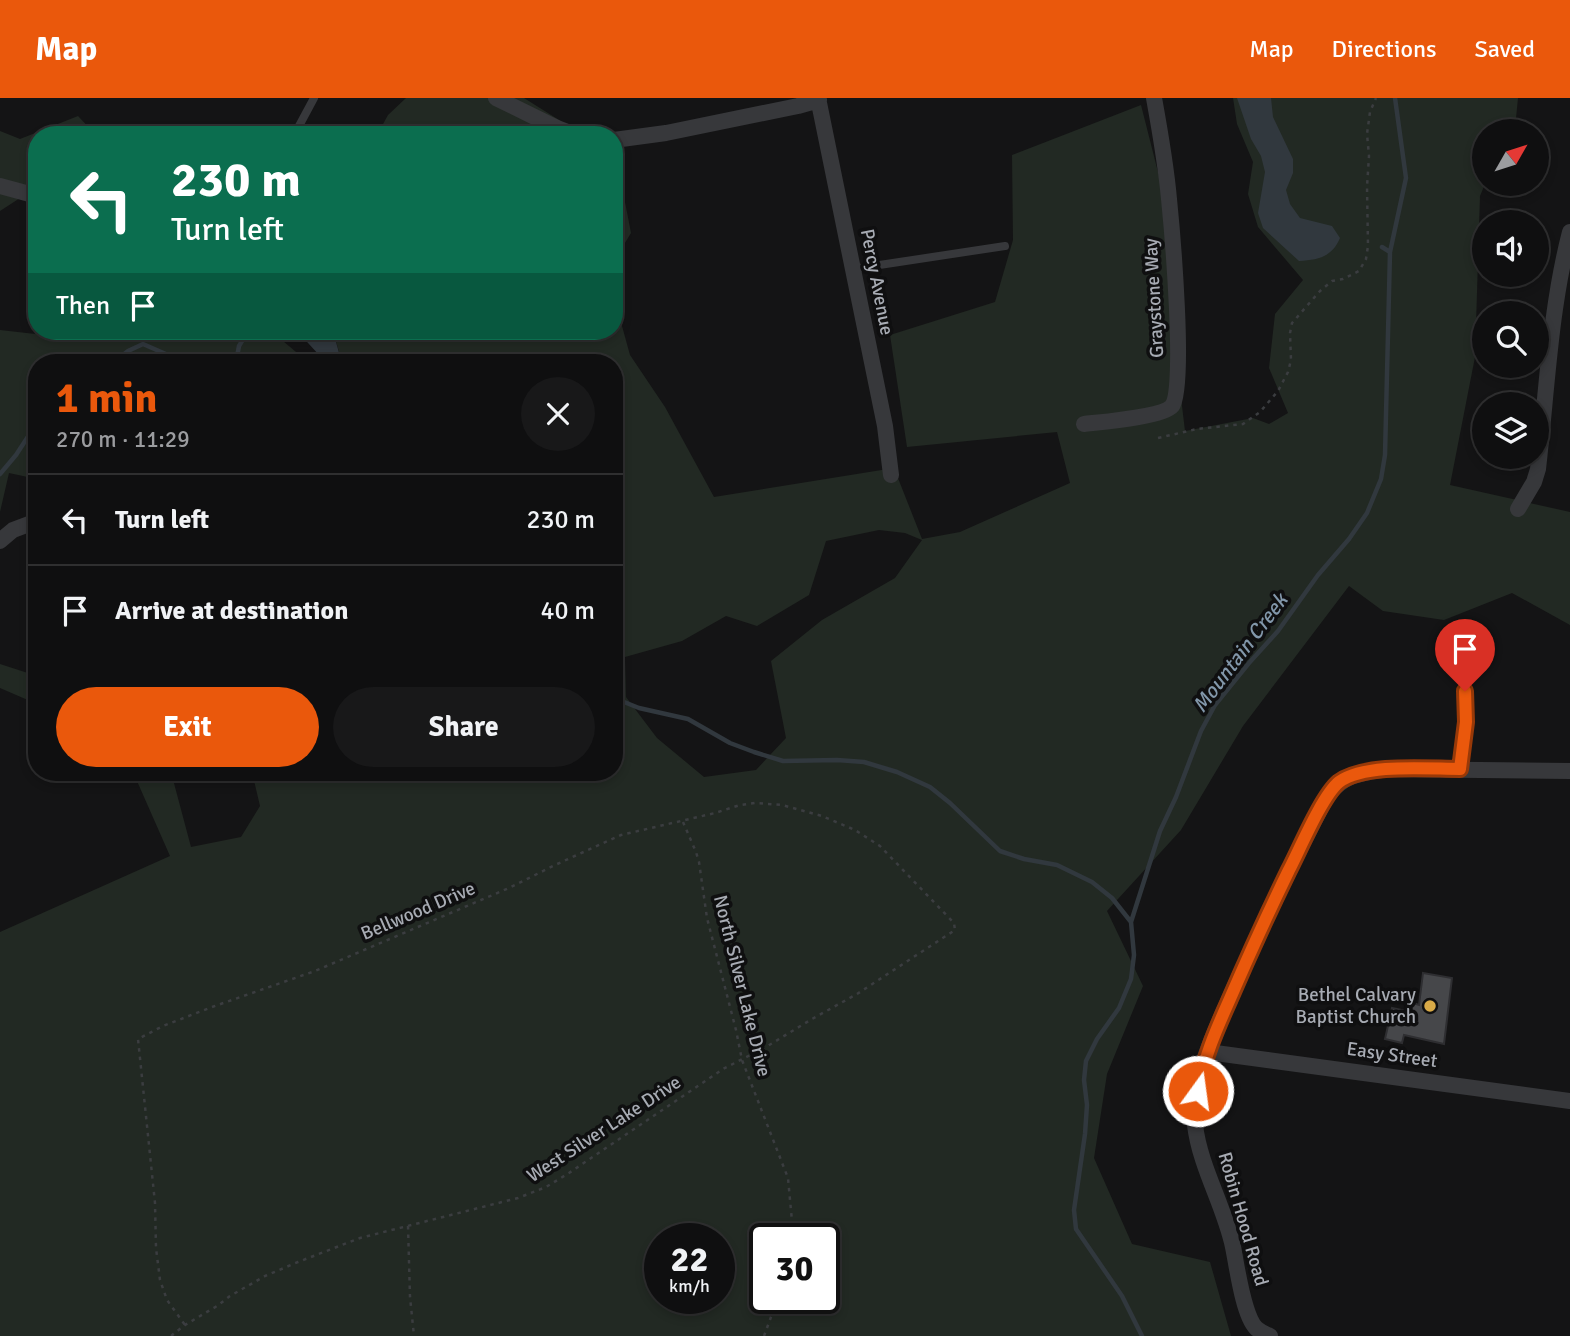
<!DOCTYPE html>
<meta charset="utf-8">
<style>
body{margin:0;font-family:Signika,sans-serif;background:#181819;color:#f1f3f6;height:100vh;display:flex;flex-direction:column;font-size:26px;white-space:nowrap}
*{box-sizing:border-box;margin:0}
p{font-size:23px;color:#9b9c9f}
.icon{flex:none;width:38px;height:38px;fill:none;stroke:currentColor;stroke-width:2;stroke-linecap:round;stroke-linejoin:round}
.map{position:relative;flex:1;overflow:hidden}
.panel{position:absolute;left:28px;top:256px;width:595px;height:427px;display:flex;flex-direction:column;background:#0f0f10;border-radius:28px;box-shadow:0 4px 10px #0003,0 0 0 2px #2f2f30}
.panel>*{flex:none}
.banner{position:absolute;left:28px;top:28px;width:595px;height:214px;border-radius:28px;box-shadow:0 4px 10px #0003,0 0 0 2px #2f2f30;background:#0b6e4f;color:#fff;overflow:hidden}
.needle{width:46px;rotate:51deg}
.controls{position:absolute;left:1472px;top:21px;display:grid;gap:14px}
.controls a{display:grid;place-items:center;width:77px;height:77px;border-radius:50%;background:#0f0f10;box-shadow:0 4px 10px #0003,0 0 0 2px #2f2f30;font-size:35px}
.speed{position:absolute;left:644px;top:1125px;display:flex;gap:14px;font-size:35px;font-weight:700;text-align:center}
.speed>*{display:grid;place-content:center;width:91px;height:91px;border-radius:50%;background:#0f0f10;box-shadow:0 4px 10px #0003,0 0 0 2px #2f2f30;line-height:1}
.speed small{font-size:18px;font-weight:400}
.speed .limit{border:4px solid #111;border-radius:10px;background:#fff;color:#111}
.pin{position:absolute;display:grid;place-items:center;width:60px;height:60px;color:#fff;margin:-72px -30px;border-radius:50% 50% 50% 0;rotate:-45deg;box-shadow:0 0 7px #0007}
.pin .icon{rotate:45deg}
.me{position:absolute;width:77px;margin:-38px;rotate:14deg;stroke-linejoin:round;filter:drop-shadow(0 0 5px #0008)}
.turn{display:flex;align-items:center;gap:24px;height:147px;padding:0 28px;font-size:32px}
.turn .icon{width:91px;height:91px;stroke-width:2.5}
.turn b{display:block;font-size:49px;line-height:60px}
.then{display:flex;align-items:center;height:66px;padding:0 28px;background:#0003;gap:14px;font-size:26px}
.round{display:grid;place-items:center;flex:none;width:74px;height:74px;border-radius:37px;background:#181819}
.summary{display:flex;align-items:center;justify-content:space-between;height:119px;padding:0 28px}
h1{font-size:42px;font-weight:700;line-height:52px;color:#ea580c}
.cta{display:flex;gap:14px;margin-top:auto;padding:14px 28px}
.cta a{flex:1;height:80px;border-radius:42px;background:#ea580c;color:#fff;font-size:28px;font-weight:700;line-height:80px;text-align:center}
.cta a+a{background:#181819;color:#f1f3f6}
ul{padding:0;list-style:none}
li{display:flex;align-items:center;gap:21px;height:91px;padding:0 28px;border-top:2px solid #2f2f30}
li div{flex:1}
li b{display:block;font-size:26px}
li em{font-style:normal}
header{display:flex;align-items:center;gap:42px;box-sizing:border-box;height:98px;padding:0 35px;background:#ea580c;color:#fff}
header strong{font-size:33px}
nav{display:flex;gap:38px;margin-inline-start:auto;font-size:24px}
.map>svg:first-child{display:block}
.green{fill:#222923;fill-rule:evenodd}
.water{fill:#31383e}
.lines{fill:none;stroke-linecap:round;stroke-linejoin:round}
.stream{stroke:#31383e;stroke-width:4.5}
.building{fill:#46474a;stroke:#2e2e31;stroke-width:2}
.path{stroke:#3b3d40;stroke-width:2.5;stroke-dasharray:3.5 5;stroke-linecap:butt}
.lane{stroke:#37383b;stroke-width:8}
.street{stroke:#37383b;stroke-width:16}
.route-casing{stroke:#983908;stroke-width:18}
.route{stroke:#ea580c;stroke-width:12}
.poi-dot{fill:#d9aa47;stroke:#0f0f10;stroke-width:2.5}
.labels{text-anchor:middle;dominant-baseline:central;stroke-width:7;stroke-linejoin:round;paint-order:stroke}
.street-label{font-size:19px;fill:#a7abb3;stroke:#0f0f10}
.poi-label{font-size:19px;fill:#a7abb3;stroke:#0f0f10;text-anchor:end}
.water-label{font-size:21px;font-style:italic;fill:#8297aa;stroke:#0f0f10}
</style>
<header>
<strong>Map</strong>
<nav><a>Map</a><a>Directions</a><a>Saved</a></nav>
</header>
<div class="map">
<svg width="1570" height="1238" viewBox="0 0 1570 1238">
<rect width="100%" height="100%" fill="#141415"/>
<path class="green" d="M406,0H524L567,27L612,37H377L388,17Z
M1233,0H1518L1516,20L1510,33H1484V86H1485L1480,98L1475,259L1450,387L1570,414V527L1512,495L1444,522L1383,513L1349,488L1243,628L1181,732L1107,813L1143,888L1107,976L1094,1060L1132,1146L1210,1164L1231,1238H0V834L170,758L133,674H171L191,749L241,739L260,708L252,674H614V264H342L333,233H614V199L630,257L665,309L714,399L894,370L922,441L960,434L1070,385L1057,334L907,349L890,237L995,204L1013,142L1012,57L1141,7L1160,82L1176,258L1185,333L1253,320L1269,326L1288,315L1269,270L1275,216L1303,182L1258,129L1248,96L1253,64L1237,26ZM879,432L905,435L922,442L895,480L822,522L771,563L786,640L756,672L704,679L657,640L626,599L625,559L682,543L726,518L757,528L809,497L826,443ZM660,1141H719V1200H660ZM765,1141H824V1200H765Z
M78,18L96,37H37V89L0,113V33L20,41Z
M614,47L631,135L614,163Z
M0,232L53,238L58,233H271L308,264H37V381L9,375L0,414Z
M0,566L37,578V606L0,590Z"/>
<path class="water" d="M1237,0H1271L1273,19L1293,61V75L1286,92L1290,106L1300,120L1332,128L1340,140C1332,159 1318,162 1299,163L1263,130L1258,115L1265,74L1261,58L1251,41Z
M297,233H333L341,262L320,258Z"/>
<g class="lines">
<path class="stream" d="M1382,149L1390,154
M114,264L128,253L143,246L184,264
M236,264L239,248L248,233
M0,376L16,357L31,334L37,330
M614,600L639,610L688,621L730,645L754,654L783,663L837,662L864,664L897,674L930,689L950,705L1000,753L1024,761L1057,767L1092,784L1112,800L1131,824
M1142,1238L1122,1198L1076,1131L1074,1112L1085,1036L1087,1007L1084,982L1086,963L1097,941L1119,910L1131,881L1134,857L1131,824L1160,733L1176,699L1201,633L1215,607L1249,565L1278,533L1318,477L1349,441L1367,415L1381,381L1385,357L1390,154L1406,80L1395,0"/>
</g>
<path class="building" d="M1423,875L1452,880L1444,946L1404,937L1402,945L1385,941L1392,910L1411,914L1413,905L1419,907Z"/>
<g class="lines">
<path class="path" d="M1158,340L1197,331L1243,326L1260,314L1278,293L1288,274L1291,262L1290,235L1292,225L1320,193L1332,183L1343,181L1359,173L1366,161L1368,148L1367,89L1369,58L1367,36L1370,14L1376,0
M683,724L696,754L699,764L707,820L736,932L742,962L788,1080L793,1134L792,1141
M408,1128L410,1199L414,1238
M171,1238L185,1227L217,1208L230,1198L265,1178L298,1164L360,1140L518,1100L546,1089L569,1075L723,971L766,949L812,921L857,896L955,832L954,825L880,748L855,732L822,718L782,707L755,705L740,707L715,715L621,737L555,767L509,790L315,873L212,909L163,928L138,941L155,1105L156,1150L160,1182L167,1202L185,1227
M764,1238L778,1200"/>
<path class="lane" d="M299,28L314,0
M853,171L1005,148
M1460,671L1466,624L1465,593"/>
<path class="street" d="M496,0L557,30L575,37
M818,0L885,328L891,377
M614,42L666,35L798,8L819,2
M0,88L37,98
M1084,326C1101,324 1163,319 1172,308C1186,290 1172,131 1169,101C1166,67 1160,33 1154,0
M1518,411L1534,384L1538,371C1547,292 1550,211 1570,134
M0,443L13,432L37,423
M1208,954L1570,1003
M1270,1238C1265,1236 1260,1234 1256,1230C1243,1217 1237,1168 1233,1149C1224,1107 1200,1069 1195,1027C1190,980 1216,932 1234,890C1263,825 1294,761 1327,698C1345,676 1361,675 1388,671L1570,673"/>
</g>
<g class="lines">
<defs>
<path id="route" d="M1198,993C1203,962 1216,932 1229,903C1248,859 1268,815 1289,772C1300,751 1322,698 1339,684C1366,665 1428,671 1460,671L1466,624L1465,593"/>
</defs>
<use href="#route" class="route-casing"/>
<use href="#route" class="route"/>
</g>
<circle class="poi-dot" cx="1430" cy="908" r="7"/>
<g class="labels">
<g class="street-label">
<text transform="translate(877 184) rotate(79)">Percy Avenue</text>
<text transform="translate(1154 200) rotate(-93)">Graystone Way</text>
<text transform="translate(418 813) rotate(-23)">Bellwood Drive</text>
<text transform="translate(742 888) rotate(76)">North Silver Lake Drive</text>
<text transform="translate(1392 957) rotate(8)">Easy Street</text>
<text transform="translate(604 1031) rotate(-33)">West Silver Lake Drive</text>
<text transform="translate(1243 1121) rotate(74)">Robin Hood Road</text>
</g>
<g class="poi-label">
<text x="1416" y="897">Bethel Calvary<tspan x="1416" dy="22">Baptist Church</tspan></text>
</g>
<g class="water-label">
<text transform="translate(1240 555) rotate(-53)">Mountain Creek</text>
</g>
</g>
</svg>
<div class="controls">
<a><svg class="needle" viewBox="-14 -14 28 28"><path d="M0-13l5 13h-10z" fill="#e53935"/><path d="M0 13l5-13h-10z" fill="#9b9c9f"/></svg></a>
<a><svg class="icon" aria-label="sound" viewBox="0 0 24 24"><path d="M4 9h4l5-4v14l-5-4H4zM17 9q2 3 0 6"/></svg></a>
<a><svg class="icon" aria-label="search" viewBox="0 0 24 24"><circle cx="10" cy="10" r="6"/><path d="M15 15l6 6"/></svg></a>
<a><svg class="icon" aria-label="layers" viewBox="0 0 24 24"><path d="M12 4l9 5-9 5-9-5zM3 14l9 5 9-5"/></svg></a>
</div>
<div class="speed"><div>22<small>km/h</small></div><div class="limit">30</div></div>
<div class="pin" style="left:1465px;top:593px;background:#d93025"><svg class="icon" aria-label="arrive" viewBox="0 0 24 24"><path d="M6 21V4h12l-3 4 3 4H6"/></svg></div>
<svg class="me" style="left:1198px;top:993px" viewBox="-20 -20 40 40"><circle r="17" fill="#ea580c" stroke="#fff" stroke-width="3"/><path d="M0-11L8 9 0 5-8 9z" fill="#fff"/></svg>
<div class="banner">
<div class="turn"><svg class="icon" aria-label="left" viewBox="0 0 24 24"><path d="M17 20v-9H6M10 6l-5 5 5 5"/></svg><div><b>230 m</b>Turn left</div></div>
<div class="then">Then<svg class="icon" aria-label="arrive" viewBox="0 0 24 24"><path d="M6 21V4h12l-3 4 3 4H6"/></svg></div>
</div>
<section class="panel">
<div class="summary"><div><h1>1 min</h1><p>270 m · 11:29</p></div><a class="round"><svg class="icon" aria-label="close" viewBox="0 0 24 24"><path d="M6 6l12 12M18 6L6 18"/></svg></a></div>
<ul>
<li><svg class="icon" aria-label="left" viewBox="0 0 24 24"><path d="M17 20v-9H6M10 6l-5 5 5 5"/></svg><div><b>Turn left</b></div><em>230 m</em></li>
<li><svg class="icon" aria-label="arrive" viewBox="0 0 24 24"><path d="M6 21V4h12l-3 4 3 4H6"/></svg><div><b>Arrive at destination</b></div><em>40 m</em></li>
</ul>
<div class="cta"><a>Exit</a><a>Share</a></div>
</section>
</div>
